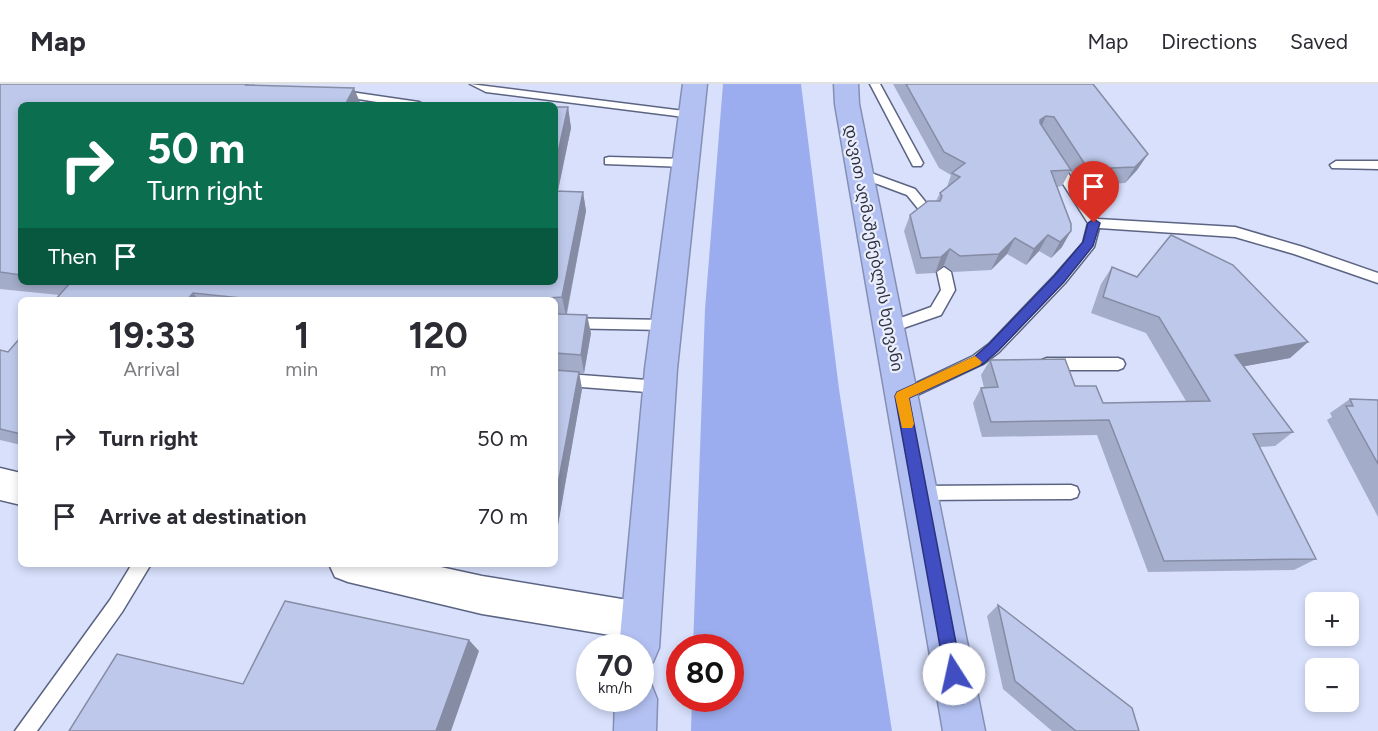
<!DOCTYPE html>
<meta charset="utf-8">
<style>
body{margin:0;font-family:Figtree,"Noto Sans Georgian",sans-serif;background:#f7f7f7;color:#2b2b33;height:100vh;display:flex;flex-direction:column;font-size:22px;white-space:nowrap}
*{box-sizing:border-box;margin:0}
p{font-size:20px;color:#7c7c81}
.icon{flex:none;width:33px;height:33px;fill:none;stroke:currentColor;stroke-width:2;stroke-linecap:round;stroke-linejoin:round}
.map{position:relative;flex:1;overflow:hidden}
.sheet{position:absolute;left:18px;top:213px;width:540px;height:270px;display:flex;flex-direction:column;background:#fff;border-radius:9px;box-shadow:0 3px 9px #0003}
.sheet>*{flex:none}
.banner{position:absolute;left:18px;top:18px;width:540px;height:183px;border-radius:9px;box-shadow:0 3px 9px #0003;background:#0b6e4f;color:#fff;overflow:hidden}
.tools{position:absolute;left:1305px;top:508px;display:grid;gap:12px}
.tools a{display:grid;place-items:center;width:54px;height:54px;border-radius:9px;background:#fff;box-shadow:0 3px 9px #0003;font-size:30px}
.speed{position:absolute;left:576px;top:550px;display:flex;gap:12px;font-size:30px;font-weight:700;text-align:center}
.speed>*{display:grid;place-content:center;width:78px;height:78px;border-radius:50%;background:#fff;box-shadow:0 3px 9px #0003;line-height:1}
.speed small{font-size:15px;font-weight:400}
.speed .limit{border:9px solid #d22;background:#fff;color:#111}
.pin{position:absolute;display:grid;place-items:center;width:51px;height:51px;color:#fff;margin:-62px -26px;border-radius:50% 50% 50% 0;rotate:-45deg;box-shadow:0 0 6px #0007}
.pin .icon{rotate:45deg}
.me{position:absolute;width:66px;margin:-33px;rotate:350deg;stroke-linejoin:round;filter:drop-shadow(0 0 4px #0008)}
.turn{display:flex;align-items:center;gap:21px;height:126px;padding:0 30px;font-size:27px}
.turn .icon{width:78px;height:78px;stroke-width:2.5}
.turn b{display:block;font-size:42px;line-height:51px}
.then{display:flex;align-items:center;height:57px;padding:0 30px;background:#0003;gap:12px;font-size:22px}
.eta{display:flex;justify-content:space-evenly;align-items:center;height:102px;text-align:center}
.eta b{font-size:36px;font-weight:700;line-height:42px}
ul{padding:0;list-style:none}
li{display:flex;align-items:center;gap:18px;height:78px;padding:0 30px}
li div{flex:1}
li b{display:block;font-size:22px}
li em{font-style:normal}
header{display:flex;align-items:center;gap:36px;box-sizing:border-box;height:84px;padding:0 30px;background:#fff;border-bottom:2px solid #e1e1e2}
header strong{font-size:28px}
nav{display:flex;gap:33px;margin-inline-start:auto;font-size:21px}
.map>svg:first-child{display:block}
.green{fill:#9badee}
.lines{fill:none;stroke-linecap:round;stroke-linejoin:round}
.lane-casing{stroke:#5b6482;stroke-width:3}
.secondary-casing{stroke:#5b6482;stroke-width:3}
.highway-casing{stroke:#858fb4;stroke-width:3}
.lane{fill:#fff;fill-rule:evenodd}
.secondary{fill:#fff;fill-rule:evenodd}
.highway{fill:#b3c1f2;fill-rule:evenodd}
.wall{fill:#a3acc9}
.shaded-wall{fill:#858ca4}
.building{fill:#bec8ea;stroke:#858ca4;stroke-width:1.5}
.route{fill:#404ec2;stroke:#2a337e;stroke-width:1.5}
.slow{fill:#f59e0b}
.labels{text-anchor:middle;dominant-baseline:central;stroke-width:4.5;stroke-linejoin:round;paint-order:stroke}
.street-label{font-size:16px;fill:#2f3240;stroke:#eaeefc}
</style>
<header>
<strong>Map</strong>
<nav><a>Map</a><a>Directions</a><a>Saved</a></nav>
</header>
<div class="map">
<svg width="1378" height="647" viewBox="0 0 1378 647">
<rect width="100%" height="100%" fill="#d8e0fc"/>
<path class="green" d="M723,0H801L839,305L892,647H691L692,615H730V564H693L705,225Z"/>
<g class="lines">
<defs>
<path id="lane" d="M470,0L692,28L698,31L692,34L486,8Z
M870,0H880L923,79L921,82H913Z
M337,6L419,18L425,21H396L333,11L332,9Z
M609,73L686,75L692,79L686,83L605,80V74Z
M1055,74L1059,75L1098,135L1235,143L1303,163L1378,189V199L1294,170L1235,153L1099,144L1094,163L1065,199L999,268L983,280L907,316L902,318L897,316L895,312L897,308L973,272L989,260L1055,191L1083,159L1088,139L1049,78Z
M1336,77H1378V85L1332,84L1330,81Z
M860,85L915,105L932,126L934,129L932,132H924L907,111L856,92V86Z
M944,183L951,188L955,206L941,231L889,249L884,248L882,244L884,240L931,223L941,206L937,188Z
M555,234L666,236L673,241L666,246L555,244Z
M1047,274H1118L1123,276L1125,280L1123,284L1118,286H1047L1042,284L1040,280L1042,276Z
M555,289L660,297L665,299L667,303L665,307L660,309L555,301Z
M1071,401L1077,403L1079,408L1077,413L1071,415L920,416L914,414L912,409L914,404L920,402Z
M132,480H151L122,528L37,647H15L110,516Z"/>
<path id="secondary" d="M0,384L21,389V421L0,416Z
M329,480H427L482,492L640,518L654,523L660,537L654,551L640,556L482,530L348,498L335,493Z"/>
<path id="highway" d="M683,0H707L677,285L659,564L653,578L640,583V564H619L645,285Z
M834,0H858L859,20L985,647H943L835,20Z
M640,596L651,600L657,615L656,647H614L615,615H640Z"/>
</defs>
<use href="#lane" class="lane-casing"/>
<use href="#secondary" class="secondary-casing"/>
<use href="#highway" class="highway-casing"/>
<use href="#lane" class="lane"/>
<use href="#secondary" class="secondary"/>
<use href="#highway" class="highway"/>
</g>
<path class="wall" d="M0,0H254L255,1L21,21V198H555V23H568L571,44L558,107L583,108L586,127L567,230L591,249L584,289H579L582,305L556,452H555V216H55L59,211L0,205Z
M893,0H1093L1148,70L1137,86L1125,99L1079,102L1070,87L1062,102L1057,103L1062,163L1051,174L1039,167L1026,181L1007,170L991,186L953,188L944,181L935,189L916,190L904,147L910,131L936,117L940,109L947,103L951,91L939,84Z
M1112,183L1308,258L1290,274L1244,282L1293,348L1275,362L1260,363L1316,475L1294,486L1148,488L1097,351L982,353L973,319L981,304H984L981,291L990,276L1075,302L1103,319L1186,317L1146,249L1091,229L1101,200Z
M21,253V361L0,356V266L8,268Z
M1350,315L1378,316V433L1327,336L1332,333L1330,329Z
M998,521L1139,647H1052L1003,605L987,532Z"/>
<path class="shaded-wall" d="M354,4L361,21H345Z
M568,23L571,44L555,120V82Z
M1046,32L1039,48L1040,36Z
M1148,70L1137,86L1125,99L1135,83Z
M583,108L586,127L566,232L562,213Z
M1071,147L1062,163L1051,174L1060,158Z
M1048,151L1039,167L1026,181L1034,165Z
M1015,154L1007,170L991,186L999,170Z
M950,165L944,181L935,189L941,173Z
M193,209L199,216H187Z
M587,231L591,249L584,289L581,271Z
M1308,258L1290,274L1219,287L1235,271Z
M579,288L582,305L556,452L555,450V416Z
M469,556L479,567L451,647H436Z"/>
<path class="building" d="M0,0H247L246,1L354,4L345,21H21V191L0,188Z
M906,0H1093L1148,70L1135,83L1088,85L1054,33L1046,32L1040,36V39L1071,86L1051,87L1071,140V147L1060,158L1048,151L1034,165L1015,154L999,170L960,172L950,165L941,173L921,174L910,131L928,117H940L942,112L940,109L960,93L952,89L965,79L944,68Z
M438,20L473,21H437Z
M555,23H568L555,82Z
M555,107L583,108L562,213L549,214V216H261L193,209L187,216H55L71,198H318L335,199L336,198H555Z
M1171,151L1233,181L1308,258L1235,271L1293,348L1253,350L1316,475L1164,477L1109,336L991,338L981,304L998,303L990,276L1065,275L1075,302H1096L1103,319L1210,317L1159,233L1103,213L1112,183L1137,193Z
M555,228L559,230L587,231L581,271L555,269Z
M21,253V350L0,345V266L8,268Z
M555,286L579,288L555,416Z
M1350,315L1378,316V380L1346,322H1353Z
M285,517L469,556L436,647H69L117,570L243,600Z
M998,521L1132,624L1139,647H1076L1015,597Z"/>
<path class="route" d="M1094,135L1100,139L1093,162L1064,198L998,267L983,280L909,314L962,590L960,596L954,599L948,596L945,590L895,312L897,308L974,273L989,260L1055,191L1083,158L1088,139Z"/>
<path class="slow" d="M975,272L982,278L980,281L909,314L914,340L912,344H902L895,312L897,308Z"/>
<g class="labels">
<g class="street-label">
<text transform="translate(874 164) rotate(79)">დავით აღმაშენებლის ხეივანი</text>
</g>
</g>
</svg>
<div class="tools">
<a>+</a>
<a>−</a>
</div>
<div class="speed"><div>70<small>km/h</small></div><div class="limit">80</div></div>
<div class="pin" style="left:1094px;top:139px;background:#d93025"><svg class="icon" aria-label="arrive" viewBox="0 0 24 24"><path d="M6 21V4h12l-3 4 3 4H6"/></svg></div>
<svg class="me" style="left:954px;top:590px" viewBox="-20 -20 40 40"><circle r="19" fill="#fff"/><path d="M0-13L10 11 0 6-10 11z" fill="#404ec2"/></svg>
<div class="banner">
<div class="turn"><svg class="icon" aria-label="right" viewBox="0 0 24 24"><path d="M7 20v-9h11M14 6l5 5-5 5"/></svg><div><b>50 m</b>Turn right</div></div>
<div class="then">Then<svg class="icon" aria-label="arrive" viewBox="0 0 24 24"><path d="M6 21V4h12l-3 4 3 4H6"/></svg></div>
</div>
<section class="sheet">
<div class="eta">
<div><b>19:33</b><p>Arrival</p></div>
<div><b>1</b><p>min</p></div>
<div><b>120</b><p>m</p></div>
</div>
<ul>
<li><svg class="icon" aria-label="right" viewBox="0 0 24 24"><path d="M7 20v-9h11M14 6l5 5-5 5"/></svg><div><b>Turn right</b></div><em>50 m</em></li>
<li><svg class="icon" aria-label="arrive" viewBox="0 0 24 24"><path d="M6 21V4h12l-3 4 3 4H6"/></svg><div><b>Arrive at destination</b></div><em>70 m</em></li>
</ul>
</section>
</div>
